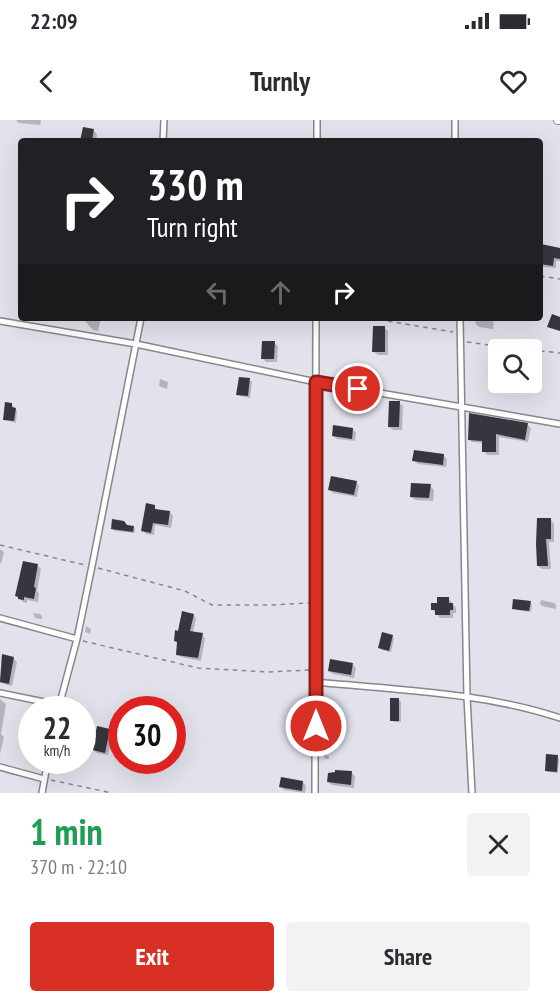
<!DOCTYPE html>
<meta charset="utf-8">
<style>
body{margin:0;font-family:"PT Sans Narrow",sans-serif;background:#f2f2f3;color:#2b2b33;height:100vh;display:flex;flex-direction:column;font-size:22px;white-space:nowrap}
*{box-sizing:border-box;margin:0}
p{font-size:20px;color:#7c7c81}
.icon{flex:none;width:33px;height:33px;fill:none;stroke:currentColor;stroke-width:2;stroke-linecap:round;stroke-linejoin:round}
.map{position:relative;height:673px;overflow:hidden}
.sheet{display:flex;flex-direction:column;background:#fff;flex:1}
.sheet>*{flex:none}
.top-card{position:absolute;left:18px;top:18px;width:525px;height:183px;border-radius:6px;box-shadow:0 6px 24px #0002;background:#202124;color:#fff;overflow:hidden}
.fabs{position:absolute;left:488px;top:219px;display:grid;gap:12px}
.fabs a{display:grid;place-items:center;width:54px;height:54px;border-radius:6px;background:#fff;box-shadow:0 6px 24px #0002;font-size:30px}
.speed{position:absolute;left:18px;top:576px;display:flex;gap:12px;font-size:30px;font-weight:700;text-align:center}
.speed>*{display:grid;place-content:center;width:78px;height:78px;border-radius:50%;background:#fff;box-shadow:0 6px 24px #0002;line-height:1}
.speed small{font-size:15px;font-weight:400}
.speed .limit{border:9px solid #d22;background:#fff;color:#111}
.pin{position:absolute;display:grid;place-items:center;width:51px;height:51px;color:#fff;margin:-26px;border:3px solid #fff;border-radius:50%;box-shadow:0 2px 6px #0007}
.me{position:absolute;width:66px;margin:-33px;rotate:0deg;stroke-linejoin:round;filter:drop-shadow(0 0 4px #0008)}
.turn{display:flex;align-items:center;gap:21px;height:126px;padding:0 30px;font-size:27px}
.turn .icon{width:78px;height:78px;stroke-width:2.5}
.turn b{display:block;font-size:42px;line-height:51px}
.lanes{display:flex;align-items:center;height:57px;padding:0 30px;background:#0003;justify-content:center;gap:30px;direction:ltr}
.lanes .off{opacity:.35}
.round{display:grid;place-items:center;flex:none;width:63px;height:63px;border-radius:6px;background:#f2f2f3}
.overview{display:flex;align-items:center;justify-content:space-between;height:102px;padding:0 30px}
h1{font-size:36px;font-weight:700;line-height:45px;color:#1e9e55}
.cta{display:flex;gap:12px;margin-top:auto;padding:12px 30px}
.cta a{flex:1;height:69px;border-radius:6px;background:#d93025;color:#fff;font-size:24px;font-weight:700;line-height:69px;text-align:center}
.cta a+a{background:#f2f2f3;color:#2b2b33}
.status{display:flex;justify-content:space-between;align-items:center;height:42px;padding:0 30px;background:#fff;direction:ltr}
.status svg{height:16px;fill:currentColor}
header{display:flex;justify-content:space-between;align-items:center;height:78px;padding:0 30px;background:#fff;font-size:27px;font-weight:700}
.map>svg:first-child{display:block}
.shadow{fill:#0003}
.building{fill:#37363e}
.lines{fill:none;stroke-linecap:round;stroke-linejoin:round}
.street-casing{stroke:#86868f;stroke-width:8}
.secondary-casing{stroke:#86868f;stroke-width:10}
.path{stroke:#86868d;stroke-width:1.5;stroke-dasharray:4.5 4.5;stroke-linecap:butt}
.street{stroke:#fff;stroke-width:5}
.secondary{stroke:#fff;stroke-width:8}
.route-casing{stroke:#8d1f18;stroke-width:15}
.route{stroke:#d93025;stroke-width:10}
</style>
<div class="status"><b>22:09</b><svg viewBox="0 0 49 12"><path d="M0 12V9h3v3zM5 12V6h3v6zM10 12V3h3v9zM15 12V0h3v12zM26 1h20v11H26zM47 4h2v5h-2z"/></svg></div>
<header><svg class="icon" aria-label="back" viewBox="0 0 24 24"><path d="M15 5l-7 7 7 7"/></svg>Turnly<svg class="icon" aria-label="heart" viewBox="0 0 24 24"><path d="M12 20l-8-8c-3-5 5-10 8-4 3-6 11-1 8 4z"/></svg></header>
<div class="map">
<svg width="560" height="673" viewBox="0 0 560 673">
<rect width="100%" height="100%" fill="#e2e2ec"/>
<path class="shadow" d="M16,0H41L40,5L19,3Z
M94,11L97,14L96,21H82Z
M560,129V141H556V148L543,147L540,144Z
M85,198H101L98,211L93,210L85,201Z
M476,198H494L493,209L479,207L475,203Z
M384,208L388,211V235H378L374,232Z
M274,223L278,226L277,242H266L262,238Z
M160,259L168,262L167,269L159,266Z
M250,260L252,262L250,278L240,276L238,274Z
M399,283L403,286L402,310H393L389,307Z
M12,285L17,291L16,303L4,299Z
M528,305L531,308L528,322L499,317V335H487L484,331L483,323L472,322L469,319Z
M353,309L356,313L355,321L337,319L333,316Z
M444,336L447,339L446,347L418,344L414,340Z
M356,362L359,366L357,377L333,373L330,370Z
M430,366L434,370L433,381L415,380L411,376Z
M154,386L157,391L170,392L173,396L171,408L155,405L154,415L146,414L143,411Z
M551,400L554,404V422H549L551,449H542L538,446Z
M126,405L133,407L135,409V413L115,411L112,409Z
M0,429L4,432L1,444L0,443Z
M38,446L41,449L37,471L39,473L38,482L27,480V483L23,482L17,476Z
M448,478L456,488V493H453V498H440L433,490Z
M541,480L554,483L556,485V489L542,486L540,484Z
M530,482L532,485L531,492L516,490L513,488Z
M33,493L40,494L42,496V499L35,498Z
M193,495L196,498L193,513L202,515L205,518L201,541L181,537L177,534L179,512Z
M86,506L91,509L90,514L85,512Z
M392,516L394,518L391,532L382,530L380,528Z
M3,536L13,538L17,542L12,566L0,563Z
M352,544L356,548L354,558L333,554L329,551Z
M0,579L6,584L1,614L4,617L0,634Z
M399,580L401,582V602H394L392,600Z
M21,606L32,609V616L22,614L19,611Z
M109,610L113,614L108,635L97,633L93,629Z
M324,635L329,636V639H325Z
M557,637L559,639L558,653L548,652L546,650Z
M352,653L355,656L354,668L332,665L328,662Z
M303,662L306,666L305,673L284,670L281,667Z"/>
<path class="building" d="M83,7L94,9L92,21H80Z
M541,124L560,128V139L554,138L553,146L540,144Z
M552,194L560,197V211L547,207Z
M373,206H385V232H372Z
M262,221H275L274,239H261Z
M239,257L250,258L248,276L236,275Z
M389,281H400L399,307H388Z
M5,282L12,283V287L16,288L14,301L3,300Z
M469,293L528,303L525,320L496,314V332H482V321L468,320Z
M333,305L353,308L352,319L332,316Z
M414,330L444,334L443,345L412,341Z
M331,356L357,361L354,375L328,370Z
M411,363L431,364L429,378L410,377Z
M146,383L155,385V389L170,391L168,405L153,403L151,413L141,411Z
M537,398H551V419H546L548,446H537L536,424Z
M112,399L124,401L127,405L134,406L133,412L111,409Z
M23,441L38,444L34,467L36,468L34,479L24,477V480L18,479V477L15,476Z
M437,477H449V483H453V490H450V495H435V490H431V483H437Z
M513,479L531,481L529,491L512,489Z
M182,491L194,494L190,511L203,513L198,538L176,535L177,522L174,521L175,510L178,511Z
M382,512L393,515L389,531L378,528Z
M2,534L14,537L9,564L0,562Z
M330,539L353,543L351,555L328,551Z
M390,578H399V601H390Z
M97,606L110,609L105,633L92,630Z
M546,634L558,635L557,652L545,651Z
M335,650L352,651L351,665L327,662L328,653L335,652Z
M281,657L303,661L302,671L279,667Z"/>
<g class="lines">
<defs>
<path id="street" d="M455,0V21
M163,21L164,0
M317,21V0
M460,198L467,577L472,673
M0,201L136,224L316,262L560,304
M0,498L77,519
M316,562C397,570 482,572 560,598
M0,573L59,585
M58,590L77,519L92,446L141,198
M0,647L44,659
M42,673L48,640
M315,673L316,198"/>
<path id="secondary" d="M558,0H560"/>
</defs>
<use href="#street" class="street-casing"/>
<use href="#secondary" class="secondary-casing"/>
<path class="path" d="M540,156L560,159
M370,198L453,212
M467,222L526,230
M531,230L560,233
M0,425L85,445
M98,448L185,471L212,485H271L309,483
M83,521L198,548L267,552L309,550
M51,660L112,673"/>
<use href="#street" class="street"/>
<use href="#secondary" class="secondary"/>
</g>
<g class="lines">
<defs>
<path id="route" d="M316,606V262L358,269"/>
</defs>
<use href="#route" class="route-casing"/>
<use href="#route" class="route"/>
</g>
</svg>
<div class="fabs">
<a><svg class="icon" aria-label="search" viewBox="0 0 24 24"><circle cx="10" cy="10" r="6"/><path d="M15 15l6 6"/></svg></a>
</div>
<div class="speed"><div>22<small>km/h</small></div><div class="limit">30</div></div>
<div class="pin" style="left:358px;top:269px;background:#d93025"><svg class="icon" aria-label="arrive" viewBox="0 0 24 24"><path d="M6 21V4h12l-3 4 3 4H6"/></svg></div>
<svg class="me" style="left:316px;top:606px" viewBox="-20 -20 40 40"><circle r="17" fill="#d93025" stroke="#fff" stroke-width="3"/><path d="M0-11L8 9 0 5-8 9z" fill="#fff"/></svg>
<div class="top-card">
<div class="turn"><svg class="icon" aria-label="right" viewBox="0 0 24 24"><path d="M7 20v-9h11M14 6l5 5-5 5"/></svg><div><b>330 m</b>Turn right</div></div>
<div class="lanes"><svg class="icon off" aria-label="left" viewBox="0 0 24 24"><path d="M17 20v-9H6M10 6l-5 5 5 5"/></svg><svg class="icon off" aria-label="ahead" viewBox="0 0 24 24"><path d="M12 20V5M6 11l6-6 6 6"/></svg><svg class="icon" aria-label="right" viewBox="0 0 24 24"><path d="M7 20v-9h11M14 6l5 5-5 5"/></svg></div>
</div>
</div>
<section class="sheet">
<div class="overview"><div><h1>1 min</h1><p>370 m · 22:10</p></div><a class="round"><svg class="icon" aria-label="close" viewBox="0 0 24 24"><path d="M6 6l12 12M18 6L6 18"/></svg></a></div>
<div class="cta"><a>Exit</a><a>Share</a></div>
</section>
